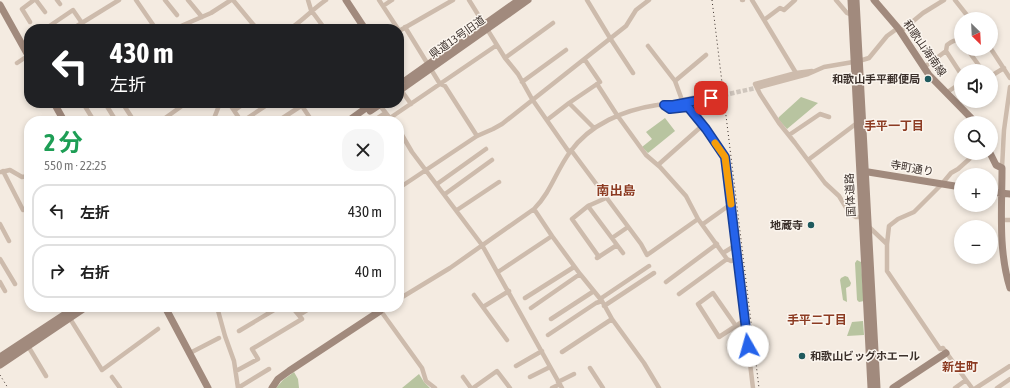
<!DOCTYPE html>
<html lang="ja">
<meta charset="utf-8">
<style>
body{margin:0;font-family:"Asap Condensed","Noto Sans JP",sans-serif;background:#f6f6f6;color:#222;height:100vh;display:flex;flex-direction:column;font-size:15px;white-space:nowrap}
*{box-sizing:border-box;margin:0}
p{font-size:13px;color:#767676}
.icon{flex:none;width:22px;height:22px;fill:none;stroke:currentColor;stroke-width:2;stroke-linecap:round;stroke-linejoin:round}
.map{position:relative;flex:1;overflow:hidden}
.sheet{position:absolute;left:24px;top:116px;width:380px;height:196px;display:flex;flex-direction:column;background:#fff;border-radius:16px;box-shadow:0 2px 6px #0003}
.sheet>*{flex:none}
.banner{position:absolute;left:24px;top:24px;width:380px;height:84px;border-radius:16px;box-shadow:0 2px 6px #0003;background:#202124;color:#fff;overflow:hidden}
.needle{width:26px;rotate:156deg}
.fabs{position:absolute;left:954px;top:12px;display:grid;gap:8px}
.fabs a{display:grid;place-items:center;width:44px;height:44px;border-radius:50%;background:#fff;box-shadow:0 2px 6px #0003;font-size:20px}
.pin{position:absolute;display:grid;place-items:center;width:34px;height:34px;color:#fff;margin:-17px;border-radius:8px;box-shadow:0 2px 6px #0006}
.me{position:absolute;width:44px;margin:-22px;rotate:353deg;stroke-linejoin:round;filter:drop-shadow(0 0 3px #0008)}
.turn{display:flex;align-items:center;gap:14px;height:84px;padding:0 20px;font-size:18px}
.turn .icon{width:52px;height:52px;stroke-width:2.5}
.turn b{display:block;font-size:28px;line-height:34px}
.round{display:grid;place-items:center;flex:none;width:42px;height:42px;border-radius:16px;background:#f6f6f6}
.summary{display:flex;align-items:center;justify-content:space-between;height:68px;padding:0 20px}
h1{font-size:24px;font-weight:700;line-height:30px;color:#1e9e55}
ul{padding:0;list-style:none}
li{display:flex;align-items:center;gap:12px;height:54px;margin:0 8px 6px;padding:0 12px;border:2px solid #e0e0e0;border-radius:16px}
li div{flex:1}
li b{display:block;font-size:15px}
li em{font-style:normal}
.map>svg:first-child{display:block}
.green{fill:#b8c4a0}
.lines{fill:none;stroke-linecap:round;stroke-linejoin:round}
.street-tunnel{stroke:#cfc6bd;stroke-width:4.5;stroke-dasharray:4.5 2;stroke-linecap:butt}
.street{stroke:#cdbbac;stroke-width:4.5}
.secondary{stroke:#a18a7d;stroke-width:7}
.rail{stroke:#3b302b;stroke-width:1;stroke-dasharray:1 3;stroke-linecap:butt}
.route-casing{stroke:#184099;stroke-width:10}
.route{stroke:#2563eb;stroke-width:7}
.slow{stroke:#f59e0b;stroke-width:7}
.poi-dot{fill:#1f5a5e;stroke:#fbf5ee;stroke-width:1.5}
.labels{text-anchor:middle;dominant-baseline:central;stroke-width:3;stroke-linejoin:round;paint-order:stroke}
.street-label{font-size:11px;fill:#3b302b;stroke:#fbf5ee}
.poi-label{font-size:11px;font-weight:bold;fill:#3b302b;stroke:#fbf5ee;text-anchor:end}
.neighbourhood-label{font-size:12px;font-weight:bold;fill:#8c3b22;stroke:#fbf5ee}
.quarter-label{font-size:13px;font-weight:bold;fill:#8c3b22;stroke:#fbf5ee}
</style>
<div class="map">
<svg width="1010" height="388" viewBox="0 0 1010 388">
<rect width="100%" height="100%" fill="#f4ebe1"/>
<path class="green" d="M801,97L818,103L787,129L778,119L779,117Z
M665,118L675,131L648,153L642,147L652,139L646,132Z
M857,260L861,262L864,301L859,302L857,300L855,263Z
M845,276L848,277L851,283L850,286L846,288L847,302L843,300L840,280L841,278Z
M863,321L864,335L847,336L852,322Z
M294,372L298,379L299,388H276L283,380Z
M419,374L424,382L430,388H402Z"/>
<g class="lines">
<path class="street-tunnel" d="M711,98L760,87"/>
<path class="street" d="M36,0L45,12
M57,0L60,4
M136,0L156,29
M165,0L177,15
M188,0L202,17
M233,0L257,29
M308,0L311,10L325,29
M379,0L398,29
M469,0L505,58L518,74L532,99L569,152
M587,0L610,38L633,73
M742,0H743
M752,0L796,73L812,71
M836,0L847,13L852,15
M955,0L970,19
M383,6L392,0
M764,20L780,8L784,10L795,0
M30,22L22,9L34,0
M405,27L440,84L445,86L477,136
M45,29L73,10L82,23
M72,29L119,0
M178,29L181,26L211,13L231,0
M290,29C303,20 313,9 326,0
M399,31L453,0
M900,32L923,13L944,0
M648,46L675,81
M967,49L983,71
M991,49L1010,78
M946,51L947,45C951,42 955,39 961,41
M505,58L553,23
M17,63L29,55
M923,68L946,51L961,74
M796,73L755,84L760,94L779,123L795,143L825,183L839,196L850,214L856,217H862
M991,76L1004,68
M522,82L566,50
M597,84L617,115L646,155L660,167L686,196L698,219L727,259
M760,87L808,74L824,67L859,61L869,58L887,36L898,28
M401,90L411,104
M946,93L961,83
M682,100L675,81L706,55
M679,101L710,94
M83,103L94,121
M105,103L116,121
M125,103L123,104L134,121
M229,103L241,121
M300,103L312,121
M378,103L392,121
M569,103L600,82L585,60
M666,106L670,109L688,107L706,129L725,157L753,388
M303,107L309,103
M235,110L245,103
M390,118L497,45
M547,120L569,103L594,128
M161,121L186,103
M213,121L220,103
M243,121L270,103
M278,121L301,106
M373,121L385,113
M399,130L412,152L482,245L562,388
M789,135L820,114L829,117
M571,150L641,244L647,255L698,219
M808,160L857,123
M658,165L703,125
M1002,168L1004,130L1010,87
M3,171L23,210
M1,172L10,170L22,177L29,176
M437,184L486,149
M399,188L477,136L493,129L502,124L626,26L636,10L649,0
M445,194L492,160
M588,206L623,253
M457,210L499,182
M1002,220H1010
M0,224L9,241
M703,224L731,204
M868,226L887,244V271L940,349L943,348L966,380
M552,236L580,274L602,301L612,319L644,363L659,388
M612,238L628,227
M887,244L889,226L898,219L914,212L941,185L951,173L958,169L976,153
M28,246L29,247
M723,253L736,245
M599,257L572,219L588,206L606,198
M597,258L617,245
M0,259L15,284
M498,272L552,236L534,209
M0,282L5,291
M666,282L717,244
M679,294L727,259L731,261L737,259
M474,295L507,340
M525,298L574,267
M399,299L450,268L534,209C551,192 556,171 570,152C590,124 624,110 657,105C662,104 667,106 672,105C685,104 699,100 711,98
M600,299L649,266
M604,306L654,273
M217,307L225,336L234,361L238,388L269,369
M378,307L422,368L426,381L435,388
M483,307L509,291
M531,308L580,274
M380,311L386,307
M299,315L312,307
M69,317L102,370L158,329
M551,319L594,291
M736,326L713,293L698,304L719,337L745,320
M239,331L279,307
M548,335L596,303L602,301
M28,346L46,376
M562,352L612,319
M190,353L219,338
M516,366L542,351
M590,368L603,388
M236,371L258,359L252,349L302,319L292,307
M112,377L120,388
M463,377L471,388
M530,377L550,367
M558,382L574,374
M473,388L497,371L510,388
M552,388L560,384
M955,388L966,380L972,388
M976,388L1010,366
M997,388L1010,379"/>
<path class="secondary" d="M346,0L365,29
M851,0L871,388
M856,0L877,388
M874,0L898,28L929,75L976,123
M0,5L29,57
M406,80L519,0
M399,91L528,0
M54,103L64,121
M370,111L382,103
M348,121L373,103
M990,153L996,165L1002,168C1002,208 998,250 1010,288
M862,171L961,187
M991,192L1010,194
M165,307L208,388
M0,357L76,307
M0,365L86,307
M272,388L278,379L289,371L380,311
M893,388L946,353"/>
<path class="rail" d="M712,0L759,388
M0,375L8,388"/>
</g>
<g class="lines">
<defs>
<path id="route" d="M711,98L673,105H664L670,109L688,107L706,129L725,157L748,346"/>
</defs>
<use href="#route" class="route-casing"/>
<use href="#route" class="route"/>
<path class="slow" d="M715,143L725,157L731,204"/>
</g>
<g class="poi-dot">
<circle cx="928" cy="79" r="4"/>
<circle cx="811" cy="225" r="4"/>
<circle cx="802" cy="356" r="4"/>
</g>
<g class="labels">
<g class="street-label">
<text transform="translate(457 37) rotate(-35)">県道13号旧道</text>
<text transform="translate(925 48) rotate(55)">和歌山海南線</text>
<text transform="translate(912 168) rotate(10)">寺町通り</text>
<text transform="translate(850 195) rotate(-93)">国体道路</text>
</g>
<g class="poi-label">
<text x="920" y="79">和歌山手平郵便局</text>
<text x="803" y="225">地蔵寺</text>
<text x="810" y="356" text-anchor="start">和歌山ビッグホエール</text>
</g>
<g class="neighbourhood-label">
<text x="894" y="126">手平一丁目</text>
<text x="817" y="320">手平二丁目</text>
<text x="960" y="367">新生町</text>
</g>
<g class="quarter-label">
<text x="616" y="190">南出島</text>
</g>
</g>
</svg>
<div class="fabs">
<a><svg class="needle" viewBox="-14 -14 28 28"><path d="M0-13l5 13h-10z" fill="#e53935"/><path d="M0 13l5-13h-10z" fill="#767676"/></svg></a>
<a><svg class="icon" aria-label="sound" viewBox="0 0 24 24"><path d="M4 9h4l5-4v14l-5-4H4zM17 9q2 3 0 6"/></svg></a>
<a><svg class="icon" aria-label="search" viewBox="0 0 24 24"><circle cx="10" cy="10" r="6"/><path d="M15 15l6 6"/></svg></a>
<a>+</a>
<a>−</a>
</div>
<div class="pin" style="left:711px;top:98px;background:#d93025"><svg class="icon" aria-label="arrive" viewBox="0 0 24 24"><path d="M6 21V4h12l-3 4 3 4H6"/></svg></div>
<svg class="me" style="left:748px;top:346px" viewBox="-20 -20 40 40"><circle r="19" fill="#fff"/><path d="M0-13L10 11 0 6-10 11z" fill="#2563eb"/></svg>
<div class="banner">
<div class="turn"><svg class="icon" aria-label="left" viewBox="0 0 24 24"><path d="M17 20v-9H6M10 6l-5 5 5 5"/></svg><div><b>430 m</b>左折</div></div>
</div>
<section class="sheet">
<div class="summary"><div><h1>2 分</h1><p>550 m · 22:25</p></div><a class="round"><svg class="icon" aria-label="close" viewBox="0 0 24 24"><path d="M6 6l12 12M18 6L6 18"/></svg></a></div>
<ul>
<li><svg class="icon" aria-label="left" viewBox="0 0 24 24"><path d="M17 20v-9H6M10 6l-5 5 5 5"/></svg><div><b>左折</b></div><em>430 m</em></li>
<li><svg class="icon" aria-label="right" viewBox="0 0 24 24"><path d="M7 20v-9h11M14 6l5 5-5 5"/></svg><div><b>右折</b></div><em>40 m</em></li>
</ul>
</section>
</div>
